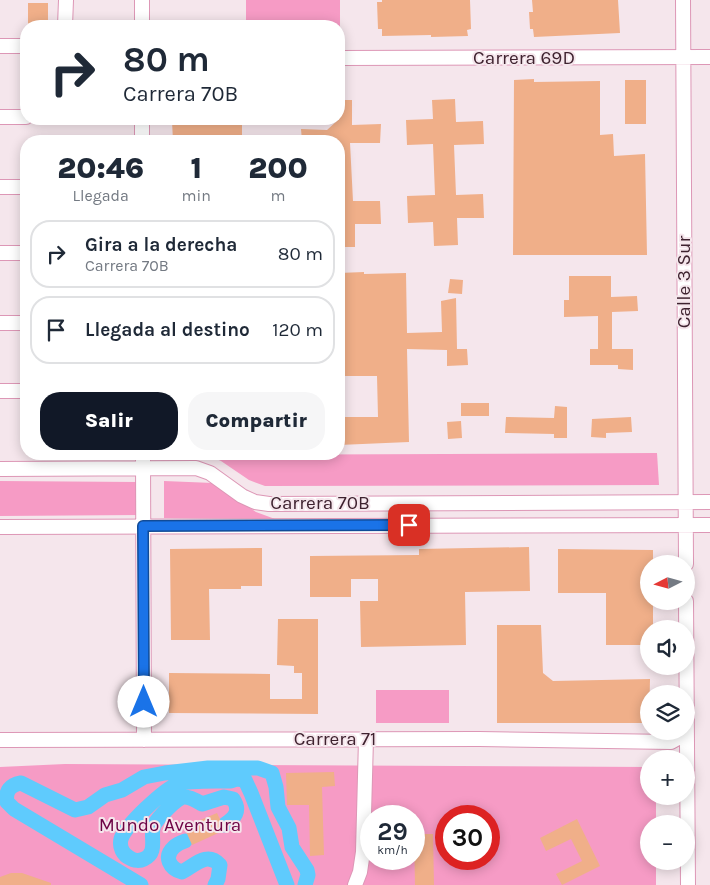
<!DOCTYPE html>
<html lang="es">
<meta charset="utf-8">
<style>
body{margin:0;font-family:Karla,sans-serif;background:#f6f6f7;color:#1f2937;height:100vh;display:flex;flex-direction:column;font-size:19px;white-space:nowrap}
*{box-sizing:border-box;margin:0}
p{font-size:16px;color:#747a83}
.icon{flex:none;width:28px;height:28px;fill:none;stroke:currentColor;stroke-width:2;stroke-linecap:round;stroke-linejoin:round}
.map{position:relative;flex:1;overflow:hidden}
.panel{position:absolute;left:20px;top:135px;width:325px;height:325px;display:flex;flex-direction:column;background:#fff;border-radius:20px;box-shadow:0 2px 12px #0003}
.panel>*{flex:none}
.top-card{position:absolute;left:20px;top:20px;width:325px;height:105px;border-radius:20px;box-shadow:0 2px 12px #0003;background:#fff;color:#1f2937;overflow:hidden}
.needle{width:32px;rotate:264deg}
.buttons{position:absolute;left:640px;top:555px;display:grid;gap:10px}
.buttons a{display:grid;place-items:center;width:55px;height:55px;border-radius:50%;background:#fff;box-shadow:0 2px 12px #0003;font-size:25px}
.speed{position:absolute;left:360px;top:805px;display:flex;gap:10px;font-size:25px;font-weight:700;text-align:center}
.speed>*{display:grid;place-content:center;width:65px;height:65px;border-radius:50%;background:#fff;box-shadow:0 2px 12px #0003;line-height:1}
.speed small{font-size:12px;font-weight:400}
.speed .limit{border:8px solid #d22;background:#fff;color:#111}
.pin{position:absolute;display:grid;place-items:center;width:42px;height:42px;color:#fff;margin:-21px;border-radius:10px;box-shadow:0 2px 8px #0006}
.me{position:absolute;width:55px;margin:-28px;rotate:0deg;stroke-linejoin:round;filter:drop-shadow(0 0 4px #0008)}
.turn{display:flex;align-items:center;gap:18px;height:105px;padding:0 20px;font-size:22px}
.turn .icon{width:65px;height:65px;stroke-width:2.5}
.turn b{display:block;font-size:35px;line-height:42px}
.eta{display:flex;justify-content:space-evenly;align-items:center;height:85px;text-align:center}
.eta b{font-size:30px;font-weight:800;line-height:35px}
.button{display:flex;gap:10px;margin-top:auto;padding:10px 20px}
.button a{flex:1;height:58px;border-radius:20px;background:#111827;color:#fff;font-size:20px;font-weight:800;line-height:58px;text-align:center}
.button a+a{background:#f6f6f7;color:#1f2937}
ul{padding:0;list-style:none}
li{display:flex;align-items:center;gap:15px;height:68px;margin:0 10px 8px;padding:0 10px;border:2px solid #e0e1e3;border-radius:20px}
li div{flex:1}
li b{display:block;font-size:19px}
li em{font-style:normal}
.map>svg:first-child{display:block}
.green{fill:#f69bc5;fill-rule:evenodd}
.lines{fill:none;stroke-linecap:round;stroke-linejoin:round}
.canal{stroke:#5fcbfd;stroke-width:15}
.building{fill:#f0af89}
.minor-casing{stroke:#dd97b6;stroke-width:16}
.minor{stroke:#fff;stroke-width:14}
.route-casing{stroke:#114b97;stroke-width:12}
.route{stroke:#1a73e8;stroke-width:9}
.labels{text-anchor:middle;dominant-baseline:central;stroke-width:4;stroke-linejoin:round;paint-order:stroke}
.street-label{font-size:19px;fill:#3e222f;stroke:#f5e6ec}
.park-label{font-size:19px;fill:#6e0345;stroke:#f5e6ec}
</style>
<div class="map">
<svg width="710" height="885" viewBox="0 0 710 885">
<rect width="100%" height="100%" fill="#f5e6ec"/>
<path class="green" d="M246,0H340V48L339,26H246Z
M657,453L659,485L265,486L249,480L221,461L207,455Z
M0,481L136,482L139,515L0,516Z
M164,481L213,483L256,512L275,519L164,518Z
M376,690H449V723H376Z
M65,764L649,767V796H656V824H649V861H656V885H0V767ZM371,816H414V859H371ZM446,816H489V859H446Z"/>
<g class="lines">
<path class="canal" d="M224,825C235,818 241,811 233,799L224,797L202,804C197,801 191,797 184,797C177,797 158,818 154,825C149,836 159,852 144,859C140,861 134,861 130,858C123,855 119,847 121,839C125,826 164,789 178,784C188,780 219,781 231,781L237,779L245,780L251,793L287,885
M185,841C182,842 177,844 174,847C163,857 170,869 182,872C195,865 207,851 220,865L218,879L215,885
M141,885L14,809L7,802C5,791 10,785 21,783L75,810L88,807L105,795L122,790L144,777L165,773L208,768H258L272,773L276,787L278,807L289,828L292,847L307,870L308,875L305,885"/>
</g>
<path class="building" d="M382,0H470L471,29L467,30L468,36L431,37V35L382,36V29H378L377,2H382Z
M532,0H618L620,33L534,37L533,29H530L529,12H533Z
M28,3H48V26H28Z
M534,79V82L600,81V135L613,134L614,156L645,154L647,255H513L514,80Z
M625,80H646V124H625Z
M455,99L456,122L483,121L484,144L454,145L456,195L483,194L484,218H457L458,245L434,246L433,222L408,223L407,196L435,195L433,144L407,145L406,120L433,119L432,100Z
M339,100H352V125L381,124L380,143H350L353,201H380L381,224H355V247H339V141H302L301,129L327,130L339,119Z
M196,119H215V122H242V141H173L172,121H196Z
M364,272V274L406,273L407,333L442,332L441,301L456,298L457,349H467L468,365L447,366V350L407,349L409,442L339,445V417H378L377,376H339V273Z
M569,276H611V297L637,296L638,311L612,312V349H633V370L618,369V365H590V349H598V316L564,317V300H569Z
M450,279L463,280L462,294L448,293Z
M461,403H489V416H461Z
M555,406L567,407V438H554V434L505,433L506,417L554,418Z
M631,417L632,432L606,433V438L591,437L592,419Z
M461,421L462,438L448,439L447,422Z
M529,547L530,591L465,592L466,645L361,647L360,601H378V579H351V597H310V556L419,555V549Z
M262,548V586H241V589H209L210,640H171L170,549Z
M558,549L653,550V564H649V601H653V629H649V645H606V593H558Z
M278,619H318V714L169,713V673L270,674V699H302V673H294V666L277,665Z
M497,625H541L543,673L553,681L650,679L649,723H497Z
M334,772L335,786L322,787L324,855L310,856L309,805H287L286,773Z
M217,813L225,830L192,845L184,827Z
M577,819L600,866L562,885L556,874L582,861L571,839L546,851L540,838Z
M414,834H433L434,885H415Z
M11,873H22L51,883V885H0V877Z"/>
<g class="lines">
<defs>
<path id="minor" d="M142,0V26
M683,0L686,564
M65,26L66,0
M0,46H26
M339,58L710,57
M0,117H26
M142,119V141
M0,187H26
M0,253H26
M0,323H26
M0,391H26
M143,454L144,740
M0,469L196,468L210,473L242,496L255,502L269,504L710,502
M0,527L710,525
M686,601L688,885
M0,740L479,739L671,742L680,737L684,731
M355,885L360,872L363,852L366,739"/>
</defs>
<use href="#minor" class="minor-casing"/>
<use href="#minor" class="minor"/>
</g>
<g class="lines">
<defs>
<path id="route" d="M144,702L143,526L409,525"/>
</defs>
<use href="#route" class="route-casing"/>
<use href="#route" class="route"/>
</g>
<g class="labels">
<g class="street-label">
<text x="524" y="58">Carrera 69D</text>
<text transform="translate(684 282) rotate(-90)">Calle 3 Sur</text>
<text x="320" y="503">Carrera 70B</text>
<text x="335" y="739">Carrera 71</text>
</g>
<g class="park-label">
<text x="170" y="825">Mundo Aventura</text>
</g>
</g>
</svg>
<div class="buttons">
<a><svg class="needle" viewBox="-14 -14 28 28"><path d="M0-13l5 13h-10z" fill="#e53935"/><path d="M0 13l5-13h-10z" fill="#747a83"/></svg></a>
<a><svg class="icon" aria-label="sound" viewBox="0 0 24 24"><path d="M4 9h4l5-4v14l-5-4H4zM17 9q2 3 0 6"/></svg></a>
<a><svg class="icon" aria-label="layers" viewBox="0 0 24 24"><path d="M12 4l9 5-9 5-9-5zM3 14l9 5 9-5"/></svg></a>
<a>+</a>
<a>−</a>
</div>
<div class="speed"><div>29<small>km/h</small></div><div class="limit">30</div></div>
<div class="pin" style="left:409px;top:525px;background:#d93025"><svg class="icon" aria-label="arrive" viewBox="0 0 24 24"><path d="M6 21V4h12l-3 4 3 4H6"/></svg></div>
<svg class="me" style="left:144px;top:702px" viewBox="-20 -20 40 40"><circle r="19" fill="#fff"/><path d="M0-13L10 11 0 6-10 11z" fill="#1a73e8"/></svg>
<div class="top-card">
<div class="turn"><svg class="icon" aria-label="right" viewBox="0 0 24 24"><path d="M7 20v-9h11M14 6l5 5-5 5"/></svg><div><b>80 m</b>Carrera 70B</div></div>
</div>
<section class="panel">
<div class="eta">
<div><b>20:46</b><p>Llegada</p></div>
<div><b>1</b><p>min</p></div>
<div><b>200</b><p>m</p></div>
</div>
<ul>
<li><svg class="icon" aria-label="right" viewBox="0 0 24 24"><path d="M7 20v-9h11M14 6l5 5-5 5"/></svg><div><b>Gira a la derecha</b><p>Carrera 70B</p></div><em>80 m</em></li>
<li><svg class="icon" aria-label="arrive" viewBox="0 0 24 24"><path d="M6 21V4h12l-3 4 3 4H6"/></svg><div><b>Llegada al destino</b></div><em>120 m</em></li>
</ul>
<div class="button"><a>Salir</a><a>Compartir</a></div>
</section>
</div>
